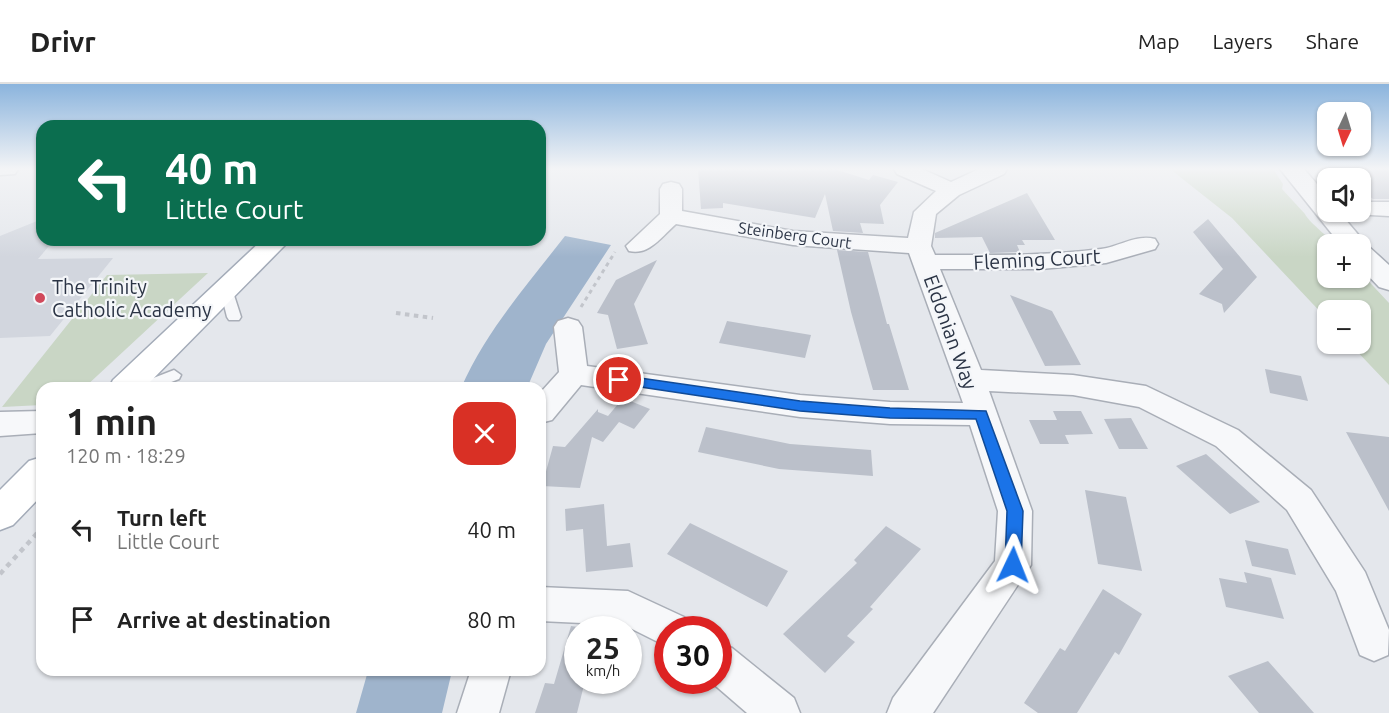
<!DOCTYPE html>
<meta charset="utf-8">
<style>
body{margin:0;font-family:Ubuntu,sans-serif;background:#f2f2f2;color:#222;height:100vh;display:flex;flex-direction:column;font-size:22px;white-space:nowrap}
*{box-sizing:border-box;margin:0}
p{font-size:20px;color:#767676}
.icon{flex:none;width:33px;height:33px;fill:none;stroke:currentColor;stroke-width:2;stroke-linecap:round;stroke-linejoin:round}
.map{position:relative;flex:1;overflow:hidden}
.sheet{position:absolute;left:36px;top:298px;width:510px;height:294px;display:flex;flex-direction:column;background:#fff;border-radius:18px;box-shadow:0 2px 4px #0004}
.sheet>*{flex:none}
.hud{position:absolute;left:36px;top:36px;width:510px;height:126px;border-radius:18px;box-shadow:0 2px 4px #0004;background:#0b6e4f;color:#fff;overflow:hidden}
.needle{width:39px;rotate:184deg}
.fabs{position:absolute;left:1317px;top:18px;display:grid;gap:12px}
.fabs a{display:grid;place-items:center;width:54px;height:54px;border-radius:12px;background:#fff;box-shadow:0 2px 4px #0004;font-size:30px}
.speed{position:absolute;left:564px;top:532px;display:flex;gap:12px;font-size:30px;font-weight:700;text-align:center}
.speed>*{display:grid;place-content:center;width:78px;height:78px;border-radius:50%;background:#fff;box-shadow:0 2px 4px #0004;line-height:1}
.speed small{font-size:15px;font-weight:400}
.speed .limit{border:9px solid #d22;background:#fff;color:#111}
.pin{position:absolute;display:grid;place-items:center;width:51px;height:51px;color:#fff;margin:-26px;border:3px solid #fff;border-radius:50%;box-shadow:0 2px 6px #0007}
.me{position:absolute;width:66px;margin:-33px;rotate:2deg;stroke-linejoin:round;filter:drop-shadow(0 0 4px #0008)}
.turn{display:flex;align-items:center;gap:21px;height:126px;padding:0 30px;font-size:27px}
.turn .icon{width:78px;height:78px;stroke-width:2.5}
.turn b{display:block;font-size:42px;line-height:51px}
.round{display:grid;place-items:center;flex:none;width:63px;height:63px;border-radius:18px;background:#f2f2f2}
.head{display:flex;align-items:center;justify-content:space-between;height:102px;padding:0 30px}
h1{font-size:36px;font-weight:700;line-height:45px}
ul{padding:0;list-style:none}
li{display:flex;align-items:center;gap:18px;height:90px;padding:0 30px}
li div{flex:1}
li b{display:block;font-size:22px}
li em{font-style:normal}
header{display:flex;align-items:center;gap:36px;box-sizing:border-box;height:84px;padding:0 30px;background:#fff;border-bottom:2px solid #e0e0e0}
header strong{font-size:28px}
nav{display:flex;gap:33px;margin-inline-start:auto;font-size:21px}
.map>svg:first-child{display:block}
.built{fill:#d2d6de}
.green{fill:#c9d6c5}
.water{fill:#9fb4cc}
.building{fill:#bbc0ca}
.lines{fill:none;stroke-linecap:round;stroke-linejoin:round}
.service-casing{stroke:#a9aeb7;stroke-width:3}
.minor-casing{stroke:#a9aeb7;stroke-width:3}
.tertiary-casing{stroke:#a9aeb7;stroke-width:3}
.primary-casing{stroke:#a3abb8;stroke-width:3}
.path-far2{stroke:#c2c5cb;stroke-width:3;stroke-dasharray:4 4;stroke-linecap:butt}
.path-far1{stroke:#c2c5cb;stroke-width:4;stroke-dasharray:4.5 4.5;stroke-linecap:butt}
.path{stroke:#c2c5cb;stroke-width:4.5;stroke-dasharray:5 5;stroke-linecap:butt}
.service{fill:#f7f8fa;fill-rule:evenodd}
.minor{fill:#f7f8fa;fill-rule:evenodd}
.tertiary{fill:#f7f8fa;fill-rule:evenodd}
.primary{fill:#fff;fill-rule:evenodd}
.route{fill:#1a73e8;stroke:#114b97;stroke-width:1.5}
.poi-dot{fill:#d1495b;stroke:#f4f6f9;stroke-width:2}
.labels{text-anchor:middle;dominant-baseline:central;stroke-width:4.5;stroke-linejoin:round;paint-order:stroke}
.far-street-label{font-size:16px;fill:#2b3445;stroke:#f4f6f9}
.street-label{font-size:20px;fill:#2b3445;stroke:#f4f6f9}
.poi-label{font-size:20px;fill:#2b3445;stroke:#f4f6f9;text-anchor:start}
</style>
<header>
<strong>Drivr</strong>
<nav><a>Map</a><a>Layers</a><a>Share</a></nav>
</header>
<div class="map">
<svg width="1389" height="629" viewBox="0 0 1389 629">
<rect width="100%" height="100%" fill="#e4e7ec"/>
<path class="built" d="M42,135V156H54L38,175L113,174L50,252L0,254V152Z"/>
<path class="green" d="M1170,85H1273L1283,100L1282,105L1305,130C1308,137 1328,153 1335,160H1328V194H1360L1361,189L1389,219V301L1350,260H1360V226H1328L1327,235L1232,134Z
M208,189L84,304H42V321L2,323L107,191Z"/>
<path class="water" d="M565,152L611,161L546,260L527,304H461C486,247 527,201 565,152Z
M368,587H452L442,629H356Z"/>
<path class="building" d="M698,85H834L869,96L873,91L898,98L880,121L884,140L860,139L863,149L833,147L825,110L815,134L723,119V124L701,125Z
M1338,85H1389V115H1373L1360,104V94H1349Z
M1027,109L1055,156H1022L1025,161H1017L1020,168L990,169L982,153L935,154V149Z
M1208,135L1257,193L1224,229L1222,220L1199,210L1223,185L1193,148Z
M837,166L868,168L887,240H889L909,306H873L851,228Z
M657,176L634,220L648,260L617,265L608,231L597,229L616,196Z
M1010,211L1052,227L1081,281L1045,282Z
M727,237L811,251L805,274L719,259Z
M1265,285L1301,292L1308,317L1270,309Z
M623,314L650,325L634,345L619,338L603,358L592,353L580,404L542,402L553,362L565,363L598,325V328L608,332Z
M1053,327H1081L1093,350L1065,351L1069,360H1040L1029,336H1057Z
M1131,334L1148,365H1119L1104,335Z
M706,343L790,360L871,366L873,392L779,385L698,368Z
M1346,348L1389,353V427Z
M1206,370L1260,418L1230,430L1176,382Z
M1085,406L1126,413L1142,487L1098,480Z
M604,420L607,462L630,459L633,483L586,488L583,445L566,447L565,425Z
M690,439L788,487L767,523L667,470Z
M886,442L921,465L870,523L873,525L847,552L855,558L825,589L783,550L857,479L854,476Z
M1245,456L1288,465L1296,491L1252,482Z
M1244,488L1271,494L1284,535L1226,523L1219,494L1247,499Z
M1103,505L1142,530L1119,571L1115,568L1077,629H1038L1024,619L1060,564L1065,567Z
M571,542L578,543V597H585L577,629H535L545,599L554,600Z
M1268,577L1314,629H1259L1228,592Z"/>
<g class="lines">
<defs>
<path id="service" d="M226,201L232,205L241,233L239,236H229L227,233L220,205Z
M174,286L181,291L179,295L156,304H136L138,300Z"/>
<path id="minor" d="M0,85H18L15,90L0,91Z
M894,85H922L951,98L979,85H1007L1004,90L959,111L936,130L931,162L935,171C990,171 1046,172 1101,165C1119,163 1136,150 1155,155L1158,160L1155,165L1106,179L1041,185H940L981,286L1073,291L1146,302L1238,346L1311,406L1365,488L1389,546L1388,571L1374,577L1360,571L1336,507L1287,426L1216,362L1139,323L1073,311L989,307L1032,427L1031,481L933,629H887L893,614L995,477L998,427L970,341L890,340L800,333L581,301L552,336L540,339V309L559,288L554,243L558,237L568,234L578,237L582,243L587,282L800,311L890,318L963,319L909,169L793,161L676,140C662,152 649,172 629,167L626,162L660,130V105L663,100L671,98L679,100L682,105V127L793,147L908,154L914,128L936,107L897,90Z
M1360,118H1389V132L1352,130L1350,128H1360Z
M42,327V349L0,352V328Z
M540,503L628,507L684,533L689,546H668V563L624,541L540,537Z
M718,559L732,564L794,614L800,629H747L710,597H718Z
M471,586H511L499,629H457Z"/>
<path id="tertiary" d="M1280,85H1304L1328,113V128H1339L1367,161L1389,181V206L1379,203L1360,183V160H1340Z"/>
<path id="primary" d="M262,156H290L144,304H109L113,296Z
M42,373V411L13,441L0,446V406L29,377Z"/>
</defs>
<use href="#service" class="service-casing"/>
<use href="#minor" class="minor-casing"/>
<use href="#tertiary" class="tertiary-casing"/>
<use href="#primary" class="primary-casing"/>
<path class="path-far2" d="M581,223L615,168"/>
<path class="path-far1" d="M396,229L433,234"/>
<path class="path" d="M0,490L41,445V432"/>
<use href="#service" class="service"/>
<use href="#minor" class="minor"/>
<use href="#tertiary" class="tertiary"/>
<use href="#primary" class="primary"/>
</g>
<linearGradient id="sky" x2="0" y2="1"><stop stop-color="#8bb4dd"/><stop offset="0.49" stop-color="#f3f4f6"/><stop offset="1" stop-color="#f3f4f6" stop-opacity="0"/></linearGradient>
<rect width="1389" height="173" fill="url(#sky)"/>
<path class="route" d="M619,291L800,317L890,324L986,327L1023,427L1021,481L1019,486L1013,488L1007,486L1005,481L1007,427L976,335L890,334L800,327L614,299L612,296Z"/>
<circle class="poi-dot" cx="40" cy="214" r="6"/>
<g class="labels">
<g class="far-street-label">
<text transform="translate(795 151) rotate(8)">Steinberg Court</text>
</g>
<g class="street-label">
<text transform="translate(1037 175) rotate(-3)">Fleming Court</text>
<text transform="translate(951 248) rotate(70)">Eldonian Way</text>
</g>
<g class="poi-label">
<text x="52" y="202">The Trinity<tspan x="52" dy="23">Catholic Academy</tspan></text>
</g>
</g>
</svg>
<div class="fabs">
<a><svg class="needle" viewBox="-14 -14 28 28"><path d="M0-13l5 13h-10z" fill="#e53935"/><path d="M0 13l5-13h-10z" fill="#767676"/></svg></a>
<a><svg class="icon" aria-label="sound" viewBox="0 0 24 24"><path d="M4 9h4l5-4v14l-5-4H4zM17 9q2 3 0 6"/></svg></a>
<a>+</a>
<a>−</a>
</div>
<div class="speed"><div>25<small>km/h</small></div><div class="limit">30</div></div>
<div class="pin" style="left:619px;top:296px;background:#d93025"><svg class="icon" aria-label="arrive" viewBox="0 0 24 24"><path d="M6 21V4h12l-3 4 3 4H6"/></svg></div>
<svg class="me" style="left:1013px;top:481px" viewBox="-20 -20 40 40"><path d="M0-17L14 15 0 8-14 15z" fill="#1a73e8" stroke="#fff" stroke-width="4"/></svg>
<div class="hud">
<div class="turn"><svg class="icon" aria-label="left" viewBox="0 0 24 24"><path d="M17 20v-9H6M10 6l-5 5 5 5"/></svg><div><b>40 m</b>Little Court</div></div>
</div>
<section class="sheet">
<div class="head"><div><h1>1 min</h1><p>120 m · 18:29</p></div><a class="round" style="background:#d93025;color:#fff"><svg class="icon" aria-label="close" viewBox="0 0 24 24"><path d="M6 6l12 12M18 6L6 18"/></svg></a></div>
<ul>
<li><svg class="icon" aria-label="left" viewBox="0 0 24 24"><path d="M17 20v-9H6M10 6l-5 5 5 5"/></svg><div><b>Turn left</b><p>Little Court</p></div><em>40 m</em></li>
<li><svg class="icon" aria-label="arrive" viewBox="0 0 24 24"><path d="M6 21V4h12l-3 4 3 4H6"/></svg><div><b>Arrive at destination</b></div><em>80 m</em></li>
</ul>
</section>
</div>
